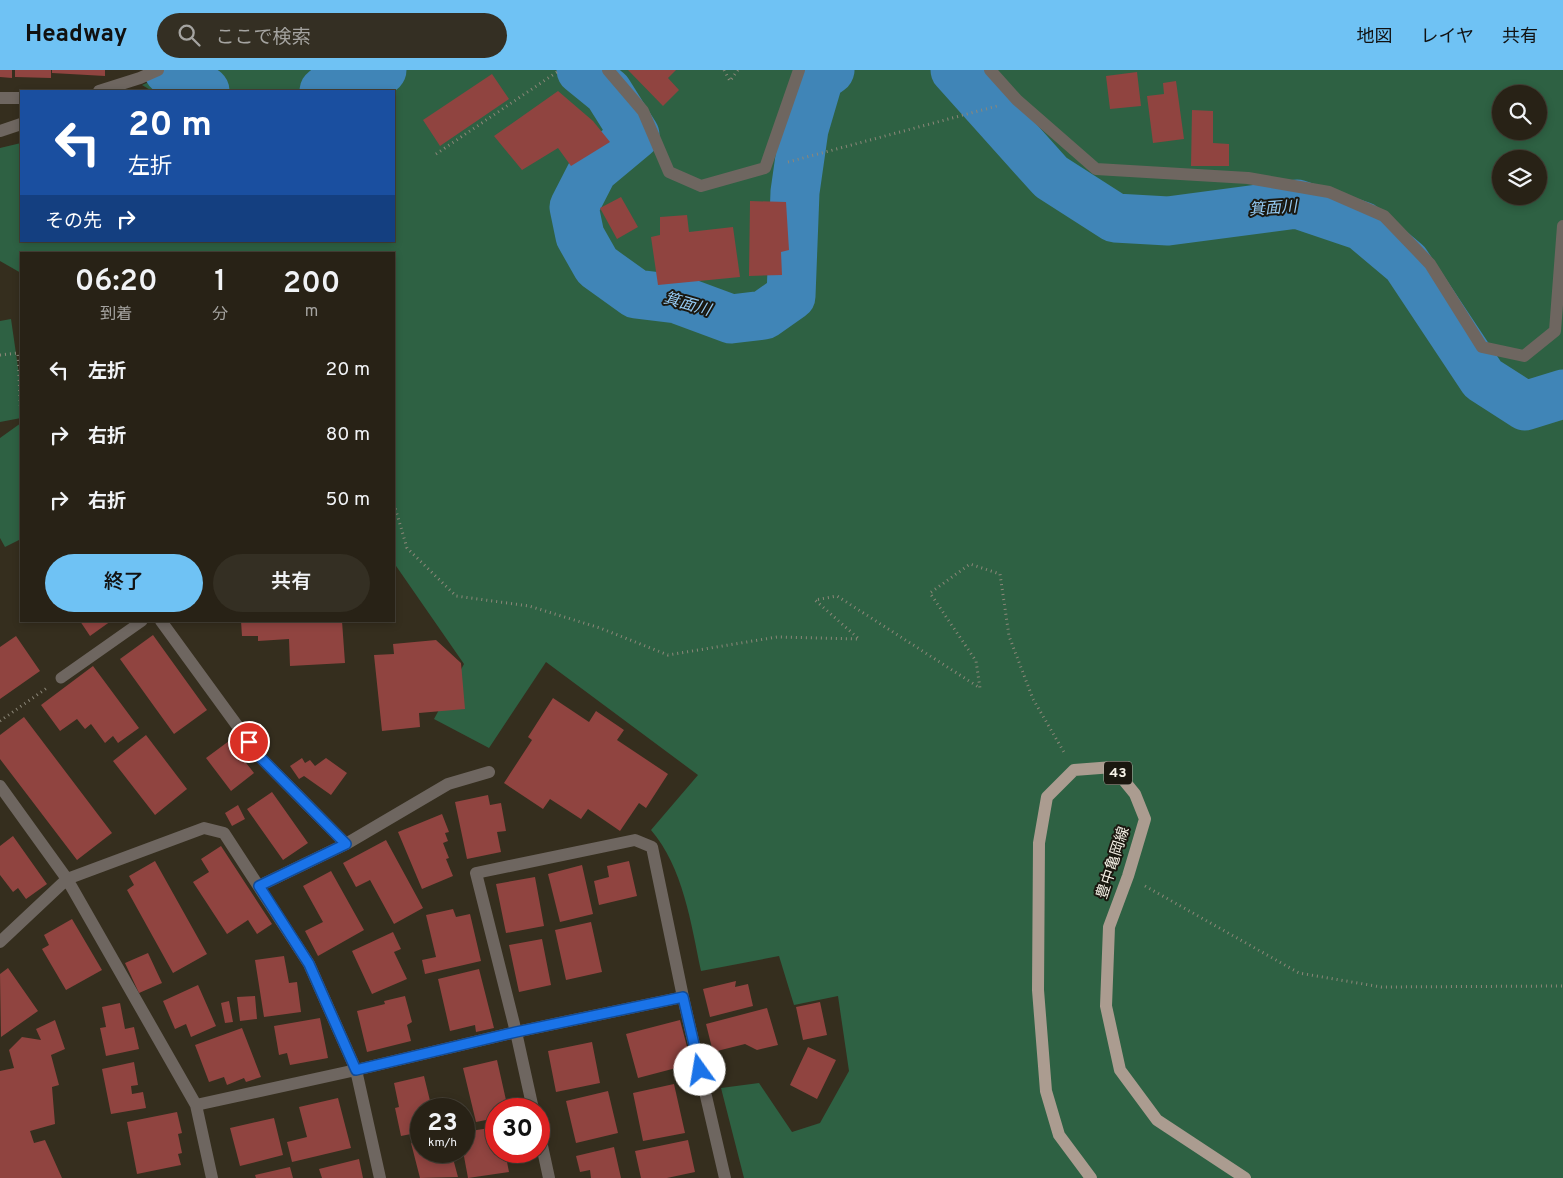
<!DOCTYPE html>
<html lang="ja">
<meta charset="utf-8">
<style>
body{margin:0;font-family:Overpass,"Noto Sans JP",sans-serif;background:#342f23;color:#f1f3f6;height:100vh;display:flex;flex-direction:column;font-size:19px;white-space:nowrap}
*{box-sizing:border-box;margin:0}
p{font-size:16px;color:#a5a4a1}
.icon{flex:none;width:28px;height:28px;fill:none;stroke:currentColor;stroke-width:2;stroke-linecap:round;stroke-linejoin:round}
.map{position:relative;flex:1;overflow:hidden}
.side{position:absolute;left:20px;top:182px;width:375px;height:370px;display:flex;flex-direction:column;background:#282216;border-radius:0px;box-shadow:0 2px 8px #0003,0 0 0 1px #443f35}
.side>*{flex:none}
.guide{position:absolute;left:20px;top:20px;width:375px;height:152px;border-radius:0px;box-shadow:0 2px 8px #0003,0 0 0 1px #443f35;background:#1a4fa0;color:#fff;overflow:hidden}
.fabs{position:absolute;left:1492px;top:15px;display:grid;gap:10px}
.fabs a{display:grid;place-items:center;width:55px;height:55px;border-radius:50%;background:#282216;box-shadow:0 2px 8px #0003,0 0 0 1px #443f35;font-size:25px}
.speed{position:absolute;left:410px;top:1028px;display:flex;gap:10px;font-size:25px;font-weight:700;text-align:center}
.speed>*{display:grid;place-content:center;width:65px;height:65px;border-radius:50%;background:#282216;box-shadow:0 2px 8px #0003,0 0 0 1px #443f35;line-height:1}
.speed small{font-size:12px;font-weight:400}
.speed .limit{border:8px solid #d22;background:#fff;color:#111}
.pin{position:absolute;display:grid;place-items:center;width:42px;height:42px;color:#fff;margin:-21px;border:2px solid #fff;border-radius:50%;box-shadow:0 1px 5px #0007}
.me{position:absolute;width:55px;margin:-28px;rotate:347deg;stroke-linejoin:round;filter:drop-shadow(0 0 4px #0008)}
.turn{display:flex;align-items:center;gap:18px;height:105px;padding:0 25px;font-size:22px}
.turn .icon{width:65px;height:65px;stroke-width:2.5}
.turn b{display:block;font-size:35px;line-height:42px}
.then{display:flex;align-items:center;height:48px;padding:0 25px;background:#0003;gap:10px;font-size:19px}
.eta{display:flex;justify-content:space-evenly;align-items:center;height:85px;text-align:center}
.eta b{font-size:30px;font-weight:600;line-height:35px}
.button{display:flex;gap:10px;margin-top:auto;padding:10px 25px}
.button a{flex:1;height:58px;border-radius:30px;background:#6fc2f4;color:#111;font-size:20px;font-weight:600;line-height:58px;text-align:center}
.button a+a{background:#342f23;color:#f1f3f6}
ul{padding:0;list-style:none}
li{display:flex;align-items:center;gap:15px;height:65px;padding:0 25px}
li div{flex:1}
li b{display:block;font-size:19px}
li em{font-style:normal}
header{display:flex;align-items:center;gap:30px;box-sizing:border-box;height:70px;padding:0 25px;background:#6fc2f4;color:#111}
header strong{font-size:24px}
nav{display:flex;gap:28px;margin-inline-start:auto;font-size:18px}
.search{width:350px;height:45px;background:#342f23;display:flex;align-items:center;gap:12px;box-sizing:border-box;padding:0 18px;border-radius:28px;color:#a5a4a1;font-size:19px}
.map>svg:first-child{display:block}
.green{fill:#2e6143;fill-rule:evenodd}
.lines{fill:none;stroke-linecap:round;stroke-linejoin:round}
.river{stroke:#4085b7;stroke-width:49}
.building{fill:#904440}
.path{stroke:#8c8779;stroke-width:3;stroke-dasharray:1 4;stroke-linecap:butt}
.service{stroke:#6e6660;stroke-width:11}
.pedestrian{stroke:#6e6660;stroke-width:12}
.minor{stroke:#6e6660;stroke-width:12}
.primary{stroke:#ab9c90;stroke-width:12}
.route-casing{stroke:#114b97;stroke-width:12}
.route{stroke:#1a73e8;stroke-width:9}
.labels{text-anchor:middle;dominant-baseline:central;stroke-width:4;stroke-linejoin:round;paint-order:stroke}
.shield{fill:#1a170f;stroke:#b3b0a6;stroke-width:1}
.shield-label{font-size:14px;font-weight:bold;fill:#f5f1e6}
.street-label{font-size:15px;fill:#f5f1e6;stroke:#1a170f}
.water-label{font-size:16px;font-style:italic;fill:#94c9f2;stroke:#1a170f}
</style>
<header>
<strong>Headway</strong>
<div class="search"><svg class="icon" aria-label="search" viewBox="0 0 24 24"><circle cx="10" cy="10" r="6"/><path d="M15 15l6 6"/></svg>ここで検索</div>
<nav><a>地図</a><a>レイヤ</a><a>共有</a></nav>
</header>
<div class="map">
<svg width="1563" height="1108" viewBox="0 0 1563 1108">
<rect width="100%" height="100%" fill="#352e1e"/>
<path class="green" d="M177,0H1563V1108H744L721,1018L759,1013L792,1062L820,1053L849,1001L838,926L794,935L779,886L701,901C691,853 683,797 651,760L698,705L546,592L489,678L434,649L464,594L394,493V184H21V203L0,191V78L21,73V171H394V21H152L142,15ZM1501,24H1539V61H1501ZM1501,89H1539V126H1501Z
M11,249L21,318V348L0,352V251Z
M21,353V469L5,477L0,468V368Z"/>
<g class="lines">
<path class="river" d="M168,0L185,14L205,21
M581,0L608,22L635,65L593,100L574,137L580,166L597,196L636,224L677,229L731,249L764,245L791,226L795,122L804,59L819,8L830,0
M955,0L1051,107L1115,148L1168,151L1297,134L1362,156L1406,193L1483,309L1525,336L1563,324
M324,21L346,15L382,0"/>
</g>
<path class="building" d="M0,0H12V8L0,7Z
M15,0H51V8L15,7Z
M52,0H105V6L52,3Z
M628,0H676L668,8L679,20L663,36Z
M1137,2L1141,36L1110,39L1106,6Z
M492,4L509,29L440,76L423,50Z
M1176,11L1184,69L1153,73L1147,26L1164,24L1163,13Z
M558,21L593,51L610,72L571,96L558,78L522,100L494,66Z
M1192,40L1213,41V73L1229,74V96H1191Z
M621,127L638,157L617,169L600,138Z
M750,131L786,132L789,180L781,182L782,205L749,206Z
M687,145L689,162L733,157L740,207L658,215L651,167L660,165V147Z
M80,551H111L90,566Z
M241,551H342L345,593L290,596L289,569L258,571V566H242Z
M153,565L207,640L174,664L120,589Z
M16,566L40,601L0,629V577Z
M436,570L461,593L465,639L419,643L420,657L382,661L374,585L394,584L393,574Z
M93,596L139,658L118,673L113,666L105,673L91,654L85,659L77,649L60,661L41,635Z
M553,628L589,652L596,641L624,660L617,670L668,704L646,738L639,733L620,761L588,739L581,749L550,729L543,739L504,713L532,670L528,667Z
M24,647L112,763L77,790L0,689V665Z
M146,665L187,719L155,745L113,691Z
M229,671L254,703L231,721L206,688Z
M302,688L305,693L310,690L315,696L326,688L347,703L331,725L304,706L299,709L290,696Z
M272,722L308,773L283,790L247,739Z
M488,725L490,735L501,733L506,761L497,762L501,782L467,789L455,732Z
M238,735L245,749L232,756L225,743Z
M442,744L449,762L445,763L448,771L443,773L449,788L446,789L453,806L422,819L398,762Z
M13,766L47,814L26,829L18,818L13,822L0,805V776Z
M386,770L423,838L394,854L370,810L356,817L343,793Z
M221,776L272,854L257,864L248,850L227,864L193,812L209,802L201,789Z
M155,791L207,884L173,903L127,820L134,815L129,806Z
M629,791L637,826L599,835L594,811L609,807L607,796Z
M582,795L593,844L560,852L548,804Z
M331,801L364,860L318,886L305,861L323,852L303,816Z
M535,807L544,856L506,863L496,814Z
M453,839L456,847L470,844L481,891L425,904L422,890L436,887L426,845Z
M72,849L102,900L66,920L42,879L49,875L44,865Z
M591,852L602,902L566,910L555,860Z
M393,862L401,879L394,882L407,909L372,924L352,881Z
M542,869L551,915L519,922L509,875Z
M148,883L162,913L139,923L125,893Z
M284,886L289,913L297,912L301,942L264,947L255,890Z
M8,898L38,941L1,967L0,904Z
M479,899L494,958L476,962L475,955L450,961L438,909Z
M736,911L735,917L748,914L753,936L710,947L703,919Z
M198,915L216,956L191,967L186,954L175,959L163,931Z
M255,926L257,949L240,951L237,927Z
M405,926L412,952L407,955L411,971L367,982L357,941L385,934L384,931Z
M229,931L233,952L225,953L221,933Z
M820,932L827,965L803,970L796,937Z
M120,933L125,959L134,957L139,979L106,986L100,958L106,957L102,937Z
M767,938L778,975L757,980L745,974L713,982L706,954Z
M320,948L328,988L290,995L287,983L279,985L274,956Z
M55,950L65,979L51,985L59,1015L52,1017L55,1054L30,1061L34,1073L45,1070L62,1108H0V1001L14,998L9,980L22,967L41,970L36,959Z
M680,950L690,988L676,991V998L638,1008L626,964Z
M242,958L261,1007L246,1012L244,1008L227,1015L224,1007L209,1012L195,975Z
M592,972L600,1013L556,1022L548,981Z
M808,977L836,990L817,1029L790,1015Z
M497,990L508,1039H496V1048L476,1052L463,998Z
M134,992L138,1015L131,1016L132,1024L143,1022L146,1038L111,1044L102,999Z
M424,1006L432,1039H421V1062L401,1066L395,1038L399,1037L394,1013Z
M674,1014L685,1063L643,1071L633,1023Z
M608,1021L618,1063L576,1073L566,1031Z
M338,1028L351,1078L292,1092L287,1072L307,1067L299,1037Z
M177,1042L182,1063L178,1064L182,1083L178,1084L181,1095L137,1104L127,1052Z
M274,1048L283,1085L240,1096L230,1058Z
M496,1057V1081H520V1084L506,1087L509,1102L468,1108L463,1081L464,1062Z
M421,1070V1081H451L458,1107L420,1108L411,1073Z
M688,1070L695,1102L667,1108H641L635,1081Z
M614,1077L621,1108H591L590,1100L580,1102L576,1086Z
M359,1089L363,1108H322L319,1099Z
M290,1097L293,1108H256L255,1105Z"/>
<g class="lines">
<path class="path" d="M724,0L730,11L738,0
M436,84L560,0
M788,92L997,36
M0,285L18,283L21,352
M394,434L407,478L456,526L529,536L600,558L668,585L777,567L859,569L815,530L837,526L980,618L976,591L930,523L970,494L1000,504L1009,566L1033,629L1065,684
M0,651L47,618
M1145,816L1299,903L1381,917L1563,916"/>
<path class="service" d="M61,608L142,551"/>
<path class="pedestrian" d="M608,0L643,41L669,102L701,116L765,98L799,0
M990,0L1017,30L1096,99L1248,108L1329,122L1384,146L1430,194L1482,277L1524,286L1555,261L1563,156
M99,21L140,8L158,0
M0,61L21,54"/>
<path class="minor" d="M0,28H21
M161,551L260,687L346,774
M0,716L67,809L196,1035L212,1108
M259,816L346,774L448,714L489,702
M0,872L67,809L204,758L224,763L309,894L356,1000L380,1108
M196,1035L356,1000L516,962L683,927
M533,1039L516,962L476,803L635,770L652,777L683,927L725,1108
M539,1062L549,1108"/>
<path class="primary" d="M1091,1108L1059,1065L1046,1021L1038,920L1039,773L1047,727L1074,700L1113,697L1135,724L1145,749L1128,806L1109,857L1106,936L1120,1000L1157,1050L1245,1108"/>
</g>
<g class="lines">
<defs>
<path id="route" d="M249,672L260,687L346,774L259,816L309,894L356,1000L516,962L683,927L700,1000"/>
</defs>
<use href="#route" class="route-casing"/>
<use href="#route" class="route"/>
</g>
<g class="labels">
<rect class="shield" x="1104" y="691.5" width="28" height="23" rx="4"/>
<g class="shield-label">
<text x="1118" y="703">43</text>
</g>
<g class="street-label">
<text transform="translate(1114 793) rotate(-72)">豊中亀岡線</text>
</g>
<g class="water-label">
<text transform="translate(1273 139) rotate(-4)">箕面川</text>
<text transform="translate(687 235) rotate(16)">箕面川</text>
</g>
</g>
</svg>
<div class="fabs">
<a><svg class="icon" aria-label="search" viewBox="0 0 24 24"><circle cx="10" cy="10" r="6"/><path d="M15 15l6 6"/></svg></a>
<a><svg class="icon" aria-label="layers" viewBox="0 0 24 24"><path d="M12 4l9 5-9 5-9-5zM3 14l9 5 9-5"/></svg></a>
</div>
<div class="speed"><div>23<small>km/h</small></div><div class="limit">30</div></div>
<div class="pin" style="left:249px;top:672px;background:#d93025"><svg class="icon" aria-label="arrive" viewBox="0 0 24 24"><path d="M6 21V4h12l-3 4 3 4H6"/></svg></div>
<svg class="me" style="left:700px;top:1000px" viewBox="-20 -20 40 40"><circle r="19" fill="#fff"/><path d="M0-13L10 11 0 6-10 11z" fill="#1a73e8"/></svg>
<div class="guide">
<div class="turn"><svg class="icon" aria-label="left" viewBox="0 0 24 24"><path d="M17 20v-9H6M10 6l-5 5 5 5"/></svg><div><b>20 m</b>左折</div></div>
<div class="then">その先<svg class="icon" aria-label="right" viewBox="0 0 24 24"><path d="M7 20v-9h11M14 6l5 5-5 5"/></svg></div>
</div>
<section class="side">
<div class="eta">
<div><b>06:20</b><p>到着</p></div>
<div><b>1</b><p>分</p></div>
<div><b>200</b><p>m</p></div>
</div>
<ul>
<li><svg class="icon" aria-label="left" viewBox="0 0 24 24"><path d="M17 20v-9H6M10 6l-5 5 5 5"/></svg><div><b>左折</b></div><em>20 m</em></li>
<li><svg class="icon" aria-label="right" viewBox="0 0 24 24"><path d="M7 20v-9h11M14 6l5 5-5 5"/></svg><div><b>右折</b></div><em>80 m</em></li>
<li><svg class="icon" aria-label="right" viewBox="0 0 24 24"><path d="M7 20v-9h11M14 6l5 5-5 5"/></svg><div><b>右折</b></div><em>50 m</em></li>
</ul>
<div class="button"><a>終了</a><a>共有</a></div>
</section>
</div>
